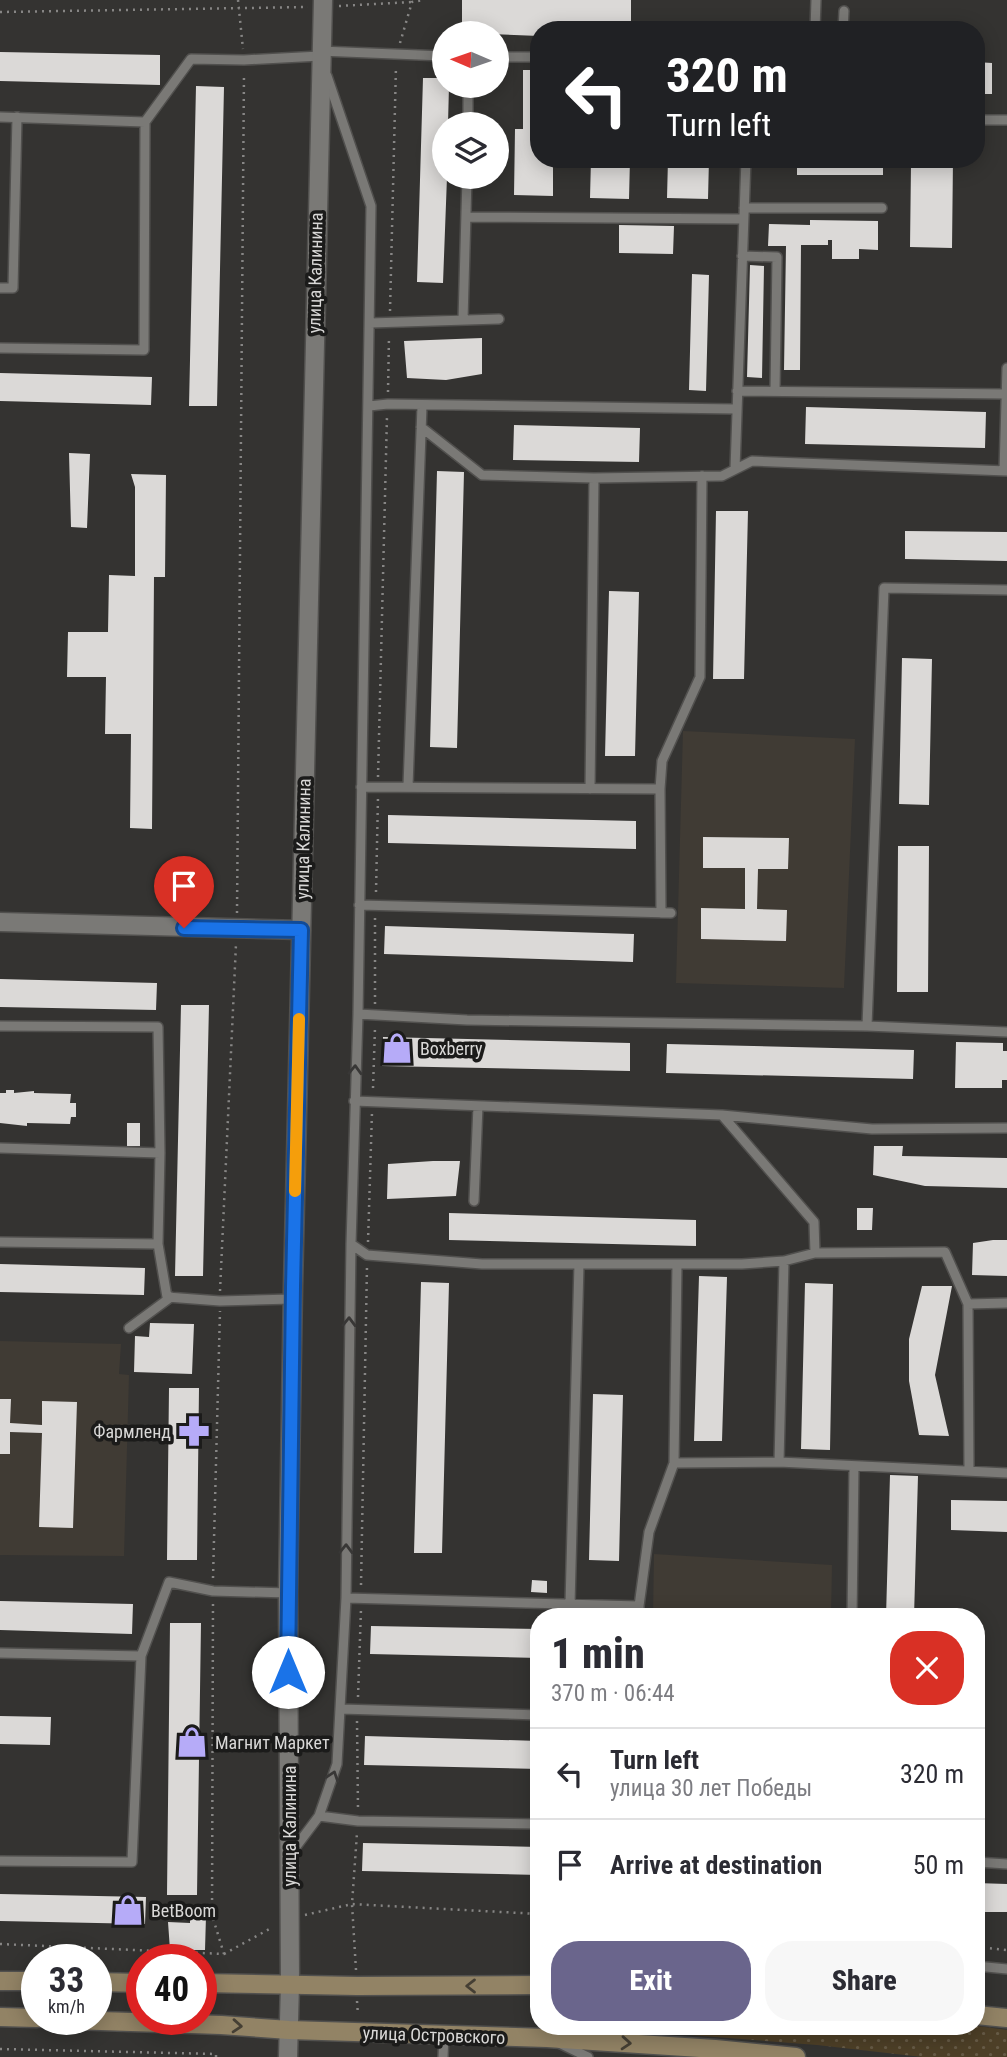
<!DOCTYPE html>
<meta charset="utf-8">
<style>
body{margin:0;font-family:"Roboto Condensed",sans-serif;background:#f7f7f7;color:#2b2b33;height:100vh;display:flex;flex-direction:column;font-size:26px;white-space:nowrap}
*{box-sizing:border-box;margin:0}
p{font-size:23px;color:#7c7c81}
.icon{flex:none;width:38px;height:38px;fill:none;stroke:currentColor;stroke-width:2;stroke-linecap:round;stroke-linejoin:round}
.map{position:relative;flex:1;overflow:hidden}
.sheet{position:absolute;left:530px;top:1608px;width:455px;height:427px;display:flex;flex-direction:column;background:#fff;border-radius:28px;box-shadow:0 4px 18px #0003}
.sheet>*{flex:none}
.guide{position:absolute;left:530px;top:21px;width:455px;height:147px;border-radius:28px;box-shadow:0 4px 18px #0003;background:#202124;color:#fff;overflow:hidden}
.needle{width:46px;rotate:272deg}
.buttons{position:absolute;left:432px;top:21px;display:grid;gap:14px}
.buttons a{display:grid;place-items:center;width:77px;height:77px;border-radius:50%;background:#fff;box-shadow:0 4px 18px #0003;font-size:35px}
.speed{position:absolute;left:21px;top:1944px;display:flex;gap:14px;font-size:35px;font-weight:700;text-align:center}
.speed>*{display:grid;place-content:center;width:91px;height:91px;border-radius:50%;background:#fff;box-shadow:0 4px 18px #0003;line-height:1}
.speed small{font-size:18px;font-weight:400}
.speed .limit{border:10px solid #d22;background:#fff;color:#111}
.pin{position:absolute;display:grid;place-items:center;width:60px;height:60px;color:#fff;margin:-72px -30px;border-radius:50% 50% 50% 0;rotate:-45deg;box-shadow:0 0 7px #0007}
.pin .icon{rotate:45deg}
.me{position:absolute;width:77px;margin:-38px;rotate:0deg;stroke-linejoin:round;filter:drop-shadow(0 0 5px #0008)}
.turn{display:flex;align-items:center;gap:24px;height:147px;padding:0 21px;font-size:32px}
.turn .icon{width:91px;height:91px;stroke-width:2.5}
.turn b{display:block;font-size:49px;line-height:60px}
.round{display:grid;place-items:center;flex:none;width:74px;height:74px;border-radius:28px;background:#f7f7f7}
.summary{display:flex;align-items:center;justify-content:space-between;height:119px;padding:0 21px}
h1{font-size:42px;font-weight:800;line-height:52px}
.primary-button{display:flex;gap:14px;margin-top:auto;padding:14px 21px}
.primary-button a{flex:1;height:80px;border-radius:28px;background:#6a658c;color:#fff;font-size:28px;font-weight:800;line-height:80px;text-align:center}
.primary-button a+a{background:#f7f7f7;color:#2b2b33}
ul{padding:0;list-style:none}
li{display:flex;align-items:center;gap:21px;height:91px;padding:0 21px;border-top:2px solid #e1e1e2}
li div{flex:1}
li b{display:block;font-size:26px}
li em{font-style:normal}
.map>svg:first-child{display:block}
.built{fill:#403b34}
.grass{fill:url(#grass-dots)}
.building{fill:#dbd9d7}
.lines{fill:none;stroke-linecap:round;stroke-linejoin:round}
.service-casing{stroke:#51504e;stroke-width:12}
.minor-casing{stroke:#51504e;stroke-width:21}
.tertiary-casing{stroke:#51504e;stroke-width:21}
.secondary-casing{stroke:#51504e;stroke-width:21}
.path{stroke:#878685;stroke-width:2.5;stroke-dasharray:2 5;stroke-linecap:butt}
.service{stroke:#7a7976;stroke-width:9}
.minor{stroke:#7a7976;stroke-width:18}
.tertiary{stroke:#7a7976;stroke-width:18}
.secondary{stroke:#928365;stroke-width:18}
.oneway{stroke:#383736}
.oneway2{stroke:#453f34}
.route-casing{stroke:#114b97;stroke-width:18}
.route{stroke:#1a73e8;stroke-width:12}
.slow{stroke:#f59e0b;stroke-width:12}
.labels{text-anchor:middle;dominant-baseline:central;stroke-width:7;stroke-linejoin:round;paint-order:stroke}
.street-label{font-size:18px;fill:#d9d8d7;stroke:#1b1b1a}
.poi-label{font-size:18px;fill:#d9d8d7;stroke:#1b1b1a;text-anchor:start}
</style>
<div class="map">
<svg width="1007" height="2057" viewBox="0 0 1007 2057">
<defs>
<pattern id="grass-dots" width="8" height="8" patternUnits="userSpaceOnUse" patternTransform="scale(1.75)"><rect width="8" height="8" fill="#4d3f27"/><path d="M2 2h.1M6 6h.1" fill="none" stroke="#665a46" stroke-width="1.8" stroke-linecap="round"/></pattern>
</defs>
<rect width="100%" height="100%" fill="#343331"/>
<path class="built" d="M683,731L855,739L844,988L676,983Z
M0,1341L121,1344L119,1374L129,1375L124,1556L0,1555Z
M654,1554L832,1565L831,1617H653Z"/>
<path class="grass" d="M977,2026L1007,2030V2057H922L817,2045L587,2027Z"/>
<path class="building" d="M462,0H631V30H539V36L462,33Z
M746,27H792V30H746Z
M0,52L160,55V85L0,81Z
M976,62L992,63V94H976Z
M523,70H539V159H553V196L514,195L515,129H523Z
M423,78H444V86H449L448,124H444V177H447L443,283L417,282Z
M196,86L224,87L217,406H189Z
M591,159H630L629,199L590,198Z
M668,159H709L708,199L667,198Z
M797,159H953L952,248L910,247L911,164L883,163V175H797Z
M810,220L878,221V250L859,249V259H832V240H828V245H801L800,370H784L786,246H768L769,224L810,225Z
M619,225L674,226L673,254L619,253Z
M750,265L764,266L762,378L747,377Z
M692,274L709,275L706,391L689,390Z
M482,338V374L446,380L407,378L404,341Z
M0,373L152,377L151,405L0,401Z
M806,407L986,412L985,448L805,444Z
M514,425L640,428L639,462L513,460Z
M69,453L90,454L87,528L71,527Z
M437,471L464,472L457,748L430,747Z
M131,474L166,475L165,577H154L152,829L130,828L131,734H105L106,677H67L68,632H108L109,575L135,576V487Z
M716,511H748L744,679H713Z
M905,531L1007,532V561L905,559Z
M609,591L639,592L635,756H605Z
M902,658L932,659L929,805L899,804Z
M388,815L636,821V849L388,843Z
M703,837L789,838L788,869H758L757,909L787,910L786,941L701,939V908L745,909V868H703Z
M898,846H929L928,992H897Z
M385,926L634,934L633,962L384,954Z
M0,979L157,983L156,1010L0,1007Z
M181,1005H209L203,1276H175Z
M383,1037L630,1043V1071L382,1066Z
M956,1042L1003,1043V1051H1007V1080H1002V1088H955Z
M667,1044L914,1050L913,1079L666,1073Z
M6,1090H14V1093L34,1091V1093L71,1094L70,1103H76V1117H71L70,1124L27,1123V1126L0,1123V1093H6Z
M127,1123H140V1146H127Z
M874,1146H903L902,1156L1007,1158V1188L925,1186L873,1175Z
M433,1161H460L456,1196L387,1199L388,1164Z
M857,1208H873L872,1230H857Z
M449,1213L696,1220V1246L449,1240Z
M993,1240H1007V1276L972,1275L973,1243Z
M0,1264L145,1268L144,1295L0,1292Z
M699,1276L727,1277L722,1441H694Z
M421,1282L449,1283L442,1553H414Z
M805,1283L833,1284L830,1450L801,1449Z
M922,1286H952L935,1375L949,1436L919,1435L909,1381V1339Z
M150,1323L194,1324L192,1374L134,1372L135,1336L149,1337Z
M169,1388H199L197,1560H167Z
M593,1394L623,1395L619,1561L589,1560Z
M0,1399H11L10,1423L42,1425V1401L77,1402L73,1528L39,1527L42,1433L10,1432V1454H0Z
M890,1475L918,1476L914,1617H886Z
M951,1500L1007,1501V1532L951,1530Z
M532,1580L547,1581V1593L531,1592Z
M0,1601L133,1604L132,1634L0,1630Z
M170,1623H201L197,1895H167Z
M371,1626L539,1629V1658L370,1654Z
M0,1716L51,1717L50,1745L0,1744Z
M365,1736L539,1741V1769L364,1765Z
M363,1843L539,1847V1875L362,1871Z
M976,1883L1007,1884V1912H976Z
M0,1894L146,1897L145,1924L0,1921Z
M190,1916H206L205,1950H170L168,1922L190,1923Z"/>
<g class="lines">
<defs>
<path id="service" d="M815,30L816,0
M843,30L844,11
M320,51L444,56
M497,57H539
M0,117L145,122L144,350L0,348
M976,120H1007
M145,122L191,59L244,60L320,56L321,60
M468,124V86
M744,208H882
M466,217L743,219
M742,256L777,257L775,391
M0,288H13L17,117
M463,320L467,177
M370,323L499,319
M737,391L1006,394
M369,406L388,404L736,409
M421,427L482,475L594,478L722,476L752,461L1007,471
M735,469L746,159
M1004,471L1007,368
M408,786L422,406
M361,787L660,789L661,913
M590,789L594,478
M660,789L662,761L700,677L702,476
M359,905L671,913
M358,1014L467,1020L867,1026L1007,1032
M0,1026L158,1027L160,1153
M867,1026L884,588L1007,590
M354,1101L722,1115L872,1129L1007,1128
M722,1115L814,1222L815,1253
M0,1148L160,1153L158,1244
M474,1201L478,1106
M0,1242L158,1244L167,1297L220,1301L292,1299
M351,1244L367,1255L482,1264H742L784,1261
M129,1328L171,1297
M779,1462L784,1261L815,1253L945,1252L968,1304
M674,1463L677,1264
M969,1471L968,1304L1007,1303
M346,1598L639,1606L649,1532L674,1463L779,1462L1007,1473
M570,1604L579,1264
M639,1606V1617
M852,1617L854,1466
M0,1653L141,1656L132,1862L0,1861
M141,1656L169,1582L213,1591L288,1593
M341,1709L539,1715
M319,1816L358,1821L539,1824
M292,1852L319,1816L337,1764L346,1598L351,1244L358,1014L371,206L327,76
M976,1862L1007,1864
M976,1966L1007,1969
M559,2043L588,2057
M443,2057L444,2035"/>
<path id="minor" d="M0,922L301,930"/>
<path id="tertiary" d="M288,2057L290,1984L288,1593L293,1287L323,0"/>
<path id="secondary" d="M0,1981H37
M96,1982L142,1983
M201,1983L357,1986L539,1985
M976,2015L1007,2018
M0,2017L37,2018
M71,2020L221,2025L289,2030L547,2038L715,2049L796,2057"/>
</defs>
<use href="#service" class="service-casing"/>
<use href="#minor" class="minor-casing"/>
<use href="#tertiary" class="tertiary-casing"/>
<use href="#secondary" class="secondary-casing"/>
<path class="path" d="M238,0L243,49
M339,6L412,2
M0,12L308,7
M400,43L412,2L424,0
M390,311L396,66
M388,392L389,336
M378,777L387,416
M376,892L378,797
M237,913L244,73
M375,1004V916
M373,1088L375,1028
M368,1242L372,1112
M220,1291L236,944
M213,1578L220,1311
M361,1585L367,1266
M358,1697L361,1609
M357,1721L358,1809
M305,1915L352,1904L539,1914
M0,1944L224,1954L212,1915L213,1602
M976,1947L1007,1950
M224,1954L273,1927
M356,1970L352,1904L357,1833
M357,2001L358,2015
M0,2049L216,2054V2057"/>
<use href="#service" class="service"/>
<use href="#minor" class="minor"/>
<use href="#tertiary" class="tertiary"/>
<use href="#secondary" class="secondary"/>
</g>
<defs><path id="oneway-chevron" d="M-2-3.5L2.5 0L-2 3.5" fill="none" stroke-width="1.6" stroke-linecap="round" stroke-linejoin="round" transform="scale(1.75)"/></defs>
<g class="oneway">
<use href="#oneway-chevron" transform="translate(355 1070) rotate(-88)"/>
<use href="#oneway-chevron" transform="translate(349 1322) rotate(-89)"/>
<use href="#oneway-chevron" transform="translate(346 1549) rotate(-89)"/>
<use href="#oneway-chevron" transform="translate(333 1776) rotate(-71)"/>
</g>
<g class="oneway2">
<use href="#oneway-chevron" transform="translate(471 1986) rotate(180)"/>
<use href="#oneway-chevron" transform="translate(237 2026) rotate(4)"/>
<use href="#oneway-chevron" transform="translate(626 2043) rotate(4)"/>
</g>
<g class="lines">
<defs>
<path id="route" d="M184,928L301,930L293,1287L288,1672"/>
</defs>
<use href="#route" class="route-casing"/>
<use href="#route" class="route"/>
<path class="slow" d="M295,1191L299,1019"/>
</g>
<defs>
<symbol id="shop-bare" viewBox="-9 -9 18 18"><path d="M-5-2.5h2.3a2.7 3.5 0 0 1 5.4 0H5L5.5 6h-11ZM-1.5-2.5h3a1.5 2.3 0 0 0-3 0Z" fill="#b6abf8" stroke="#1b1b1a" stroke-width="2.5" paint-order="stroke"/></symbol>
<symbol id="pharmacy-bare" viewBox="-9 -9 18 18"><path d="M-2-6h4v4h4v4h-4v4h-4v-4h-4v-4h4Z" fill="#b6abf8" stroke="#1b1b1a" stroke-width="2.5" paint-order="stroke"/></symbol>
</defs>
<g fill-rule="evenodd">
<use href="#shop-bare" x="375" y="1026" width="44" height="44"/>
<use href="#pharmacy-bare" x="172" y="1409" width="44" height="44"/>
<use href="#shop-bare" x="170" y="1720" width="44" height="44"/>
<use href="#shop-bare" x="106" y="1888" width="44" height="44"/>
</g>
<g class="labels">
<g class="street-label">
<text transform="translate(315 273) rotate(-89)">улица Калинина</text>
<text transform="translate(303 839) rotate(-89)">улица Калинина</text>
<text transform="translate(289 1826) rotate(-90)">улица Калинина</text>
<text transform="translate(434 2035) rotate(2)">улица Островского</text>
</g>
<g class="poi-label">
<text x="420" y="1048">Boxberry</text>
<text x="171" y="1431" text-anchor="end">Фармленд</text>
<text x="215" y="1742">Магнит Маркет</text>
<text x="151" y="1910">BetBoom</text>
</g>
</g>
</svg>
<div class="buttons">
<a><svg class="needle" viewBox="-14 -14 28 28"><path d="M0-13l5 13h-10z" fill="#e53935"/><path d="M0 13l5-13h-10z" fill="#7c7c81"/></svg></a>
<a><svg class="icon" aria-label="layers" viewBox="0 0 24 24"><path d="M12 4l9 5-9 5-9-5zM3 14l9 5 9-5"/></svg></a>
</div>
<div class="speed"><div>33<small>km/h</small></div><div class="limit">40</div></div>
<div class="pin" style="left:184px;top:928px;background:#d93025"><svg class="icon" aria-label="arrive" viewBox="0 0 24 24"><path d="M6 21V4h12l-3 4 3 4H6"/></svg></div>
<svg class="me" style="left:288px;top:1672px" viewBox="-20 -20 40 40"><circle r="19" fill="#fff"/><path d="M0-13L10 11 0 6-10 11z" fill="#1a73e8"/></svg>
<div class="guide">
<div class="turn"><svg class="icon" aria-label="left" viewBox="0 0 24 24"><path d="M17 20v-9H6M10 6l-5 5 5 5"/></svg><div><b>320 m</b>Turn left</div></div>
</div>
<section class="sheet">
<div class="summary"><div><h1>1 min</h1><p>370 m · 06:44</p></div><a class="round" style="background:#d93025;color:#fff"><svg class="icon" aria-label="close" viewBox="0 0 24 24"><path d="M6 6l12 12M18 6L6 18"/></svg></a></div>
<ul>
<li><svg class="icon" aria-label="left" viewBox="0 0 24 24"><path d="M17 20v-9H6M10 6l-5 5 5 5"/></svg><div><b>Turn left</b><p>улица 30 лет Победы</p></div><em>320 m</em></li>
<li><svg class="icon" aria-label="arrive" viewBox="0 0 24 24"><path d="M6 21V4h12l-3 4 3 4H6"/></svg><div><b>Arrive at destination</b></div><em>50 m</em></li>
</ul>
<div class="primary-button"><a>Exit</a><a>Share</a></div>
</section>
</div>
